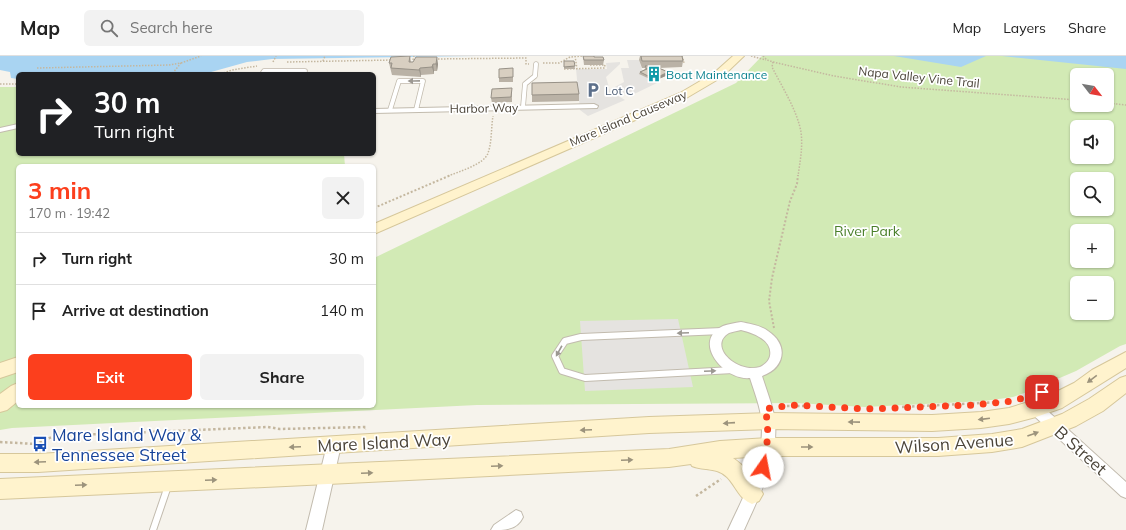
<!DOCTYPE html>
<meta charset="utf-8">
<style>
body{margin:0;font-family:Mulish,sans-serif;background:#f2f2f2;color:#222;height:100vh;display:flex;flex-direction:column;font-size:15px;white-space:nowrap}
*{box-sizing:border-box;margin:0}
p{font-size:13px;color:#767676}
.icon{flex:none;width:22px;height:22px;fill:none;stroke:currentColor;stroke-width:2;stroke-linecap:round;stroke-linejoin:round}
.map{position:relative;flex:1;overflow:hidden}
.details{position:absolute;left:16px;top:108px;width:360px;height:244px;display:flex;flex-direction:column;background:#fff;border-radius:6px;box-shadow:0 1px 3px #0004}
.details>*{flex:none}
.top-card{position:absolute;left:16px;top:16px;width:360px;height:84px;border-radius:6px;box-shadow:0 1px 3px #0004;background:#202124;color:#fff;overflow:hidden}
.needle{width:26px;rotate:121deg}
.buttons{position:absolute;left:1070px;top:12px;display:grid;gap:8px}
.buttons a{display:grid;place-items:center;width:44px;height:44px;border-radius:6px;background:#fff;box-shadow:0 1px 3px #0004;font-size:20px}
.pin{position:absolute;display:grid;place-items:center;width:34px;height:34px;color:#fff;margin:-17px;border-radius:8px;box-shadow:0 2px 6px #0006}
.me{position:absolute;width:44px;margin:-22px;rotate:12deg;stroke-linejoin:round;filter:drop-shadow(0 0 3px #0008)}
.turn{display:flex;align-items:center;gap:14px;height:84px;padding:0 12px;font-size:18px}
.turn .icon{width:52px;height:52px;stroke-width:2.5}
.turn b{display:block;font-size:28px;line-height:34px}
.round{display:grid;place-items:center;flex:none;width:42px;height:42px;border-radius:6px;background:#f2f2f2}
.headline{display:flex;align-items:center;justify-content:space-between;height:68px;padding:0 12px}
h1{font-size:24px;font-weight:700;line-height:30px;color:#fc3f1d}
.button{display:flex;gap:8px;margin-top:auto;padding:8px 12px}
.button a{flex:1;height:46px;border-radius:6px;background:#fc3f1d;color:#fff;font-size:16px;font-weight:700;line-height:46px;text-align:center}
.button a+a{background:#f2f2f2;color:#222}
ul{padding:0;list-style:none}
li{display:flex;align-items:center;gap:12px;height:52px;padding:0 12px;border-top:1px solid #e0e0e0}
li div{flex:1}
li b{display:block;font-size:15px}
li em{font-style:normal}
header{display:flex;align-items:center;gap:24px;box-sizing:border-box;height:56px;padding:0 20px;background:#fff;border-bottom:1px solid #e0e0e0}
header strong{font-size:19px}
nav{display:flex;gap:22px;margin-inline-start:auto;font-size:14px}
.search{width:280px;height:36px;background:#f2f2f2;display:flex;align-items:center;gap:10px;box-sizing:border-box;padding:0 14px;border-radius:6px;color:#767676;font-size:15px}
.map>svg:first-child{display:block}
.green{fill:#d2eab5;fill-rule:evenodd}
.parking{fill:#e5e3e0}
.water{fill:#a9d4f2}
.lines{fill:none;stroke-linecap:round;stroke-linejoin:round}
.service-far1-casing{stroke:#c2bbae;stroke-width:5.5}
.service-casing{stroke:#c2bbae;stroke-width:8}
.minor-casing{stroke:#c2bbae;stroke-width:2}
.secondary-casing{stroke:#d6c79b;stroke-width:2}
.path-far2{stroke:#c4b79f;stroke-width:1.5;stroke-dasharray:1.5 1.5;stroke-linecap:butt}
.path-far1{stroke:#c4b79f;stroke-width:2;stroke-dasharray:2 2;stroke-linecap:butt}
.path{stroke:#c4b79f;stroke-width:2.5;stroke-dasharray:2.5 2.5;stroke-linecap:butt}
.service-far1{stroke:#fff;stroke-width:4}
.service{stroke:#fff;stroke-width:6}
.minor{fill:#fff;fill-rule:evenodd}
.secondary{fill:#fff3cd;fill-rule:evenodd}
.wall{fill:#bab2a6}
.shaded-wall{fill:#979187}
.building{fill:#d8cfc1;stroke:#979187}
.oneway{fill:#9c9892}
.oneway2{fill:#9c937c}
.route{stroke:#fc3f1d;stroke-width:7;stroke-dasharray:0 12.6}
.labels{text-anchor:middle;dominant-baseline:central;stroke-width:3.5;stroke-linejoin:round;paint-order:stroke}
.far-culture-label{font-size:12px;fill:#0d838f;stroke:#fff;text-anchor:start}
.far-street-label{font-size:12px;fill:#4b4439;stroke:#fff}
.far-service-label{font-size:12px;fill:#4e5e75;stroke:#fff;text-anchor:start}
.park-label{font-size:14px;fill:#4a7f2a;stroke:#fff}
.near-transit-label{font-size:17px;fill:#164399;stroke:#fff;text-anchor:start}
.near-street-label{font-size:17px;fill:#4b4439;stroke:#fff}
</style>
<header>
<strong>Map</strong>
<div class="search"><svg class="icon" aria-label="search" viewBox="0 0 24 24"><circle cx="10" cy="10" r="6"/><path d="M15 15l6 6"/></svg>Search here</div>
<nav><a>Map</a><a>Layers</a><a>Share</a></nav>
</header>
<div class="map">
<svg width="1126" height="474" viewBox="0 0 1126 474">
<rect width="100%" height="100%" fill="#f6f3ec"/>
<path class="green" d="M762,0H1126V288L1120,290L1076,315L1027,336L1013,341L984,345L865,351L796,347L477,349L12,372L0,374V31H18V98H344L345,110H18V350H374V202L736,27ZM1077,19H1107V49H1077ZM1077,71H1107V101H1077ZM1077,123H1107V153H1077ZM1077,175H1107V205H1077ZM1077,227H1107V257H1077Z"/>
<path class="parking" d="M627,4H639L643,17L640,18L657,27L630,40L613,32L624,26L621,12H629Z
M620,6V8L606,21L610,35L625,44L588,60L580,54L576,13H607L606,7Z
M678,263L693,331L585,335L580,265Z"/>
<path class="water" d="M0,0H476L272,3L247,6L204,18H18V23L11,22L10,16L0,14Z
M894,0H986L961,11Z
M1002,0H1126V13Z"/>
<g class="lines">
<defs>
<path id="service-far1" d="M262,18L264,15H305L303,18
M523,51L525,28L535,20L536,8
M390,54L399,25H423L416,54"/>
<path id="service" d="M722,275L581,281L565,285L555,300L562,315L585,322L733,314
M153,474L168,430"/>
<path id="minor" d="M594,48L598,50L597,52L374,57V53Z
M18,68V72L0,76V72Z
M741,266C750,268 760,269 768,275C789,289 785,312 762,320C766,333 771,345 774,359C781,399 760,438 744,474H728C744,438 767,402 761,360C759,347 754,335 750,322C724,325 691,285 723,270C728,268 735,267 741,266ZM741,274C753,277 773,284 770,300C769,305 764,309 760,311C737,318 707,290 729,277C732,276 737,275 741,274Z
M1036,347L1041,349L1126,426V442L1121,440L1031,357L1030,353L1031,349Z
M334,383L339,385L341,389L322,474H306L327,389L329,385Z
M516,454L521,456L523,461C517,474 505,474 491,474L494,469Z"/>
<path id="secondary" d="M733,0H744L722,21L688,41L374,178V168L680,37L714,17Z
M1126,296V312L1062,352L1036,361L1009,368L981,372L932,375L768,373L649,377L38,416H0V398H38L649,361L768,357L932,359L981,356L1009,352L1048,340L1074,327L1092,314Z
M18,301V316L0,322V307Z
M1126,320V337L1103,355L1076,370L1022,391L992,396L938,400H768L733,402C745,410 756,424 763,438L759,445L752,448C739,443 736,430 727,421C717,411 704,415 692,410L691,408L669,411L328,428L0,443V423L669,393L720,385L768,382H938L992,378L1022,373L1062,358L1089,343L1120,322Z
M18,327V345L7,354L0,356V338L11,330Z"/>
</defs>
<use href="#service-far1" class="service-far1-casing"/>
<use href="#service" class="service-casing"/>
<use href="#minor" class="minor-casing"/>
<use href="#secondary" class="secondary-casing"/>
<path class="path-far2" d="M575,0L577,13
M682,0L684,6H682
M751,0L766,4
M763,0L767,4L773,6L834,20L901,31L1077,44
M435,3L526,2V8H529
M413,4L414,0
M323,5L325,0
M273,6L276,0
M287,6L393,4
M773,6L772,11C782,31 797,54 801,76C803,91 800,106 798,120
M181,7L201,0
M543,7H559L570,1L582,0
M590,9H605L604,12
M37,12L169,9L181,7L172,18
M564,13L605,12
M221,18L232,14L257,10
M0,28H18
M1107,47L1126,49
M448,120C458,116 485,108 488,97C492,86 491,72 493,60"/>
<path class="path-far1" d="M374,152L451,119
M774,272L769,245L772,222L790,145L797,128L798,119"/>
<path class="path" d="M787,350H812
M902,351L1000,346
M0,386L36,388L54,380L268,371L280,373L366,371L365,373
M696,440L721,423"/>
<use href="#service-far1" class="service-far1"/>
<use href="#service" class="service"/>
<use href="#minor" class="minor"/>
<use href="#secondary" class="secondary"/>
</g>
<path class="wall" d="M410,0L411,6L438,8L437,15H434V18L421,19V21L392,19L389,7Z
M583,0H594V1L604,4L603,9H584Z
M640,0H682L683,5L682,11L659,12L668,16V19L654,25L639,18L640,16L645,13V12H642L639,4Z
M564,5H574L575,13H564Z
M513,12V26H499V22Z
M532,27L579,38V45L532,46Z
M512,37V46L492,47L491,42Z"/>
<path class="shaded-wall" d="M437,1L438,8L437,15L436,8Z
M433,8L434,15V18L432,11Z
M420,12L421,19V21L419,14Z
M668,16V19L654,25V23Z"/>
<path class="building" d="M410,0L409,6H413L416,1H437L436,8H433L432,11L420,12L419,14L391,12L392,7H389L391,1Z
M583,0H594V1H603L604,4H584Z
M641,0H682L683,5H642Z
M564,5H574L575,10L564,11Z
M645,10H654L668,16L654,23L640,16L647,13Z
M513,12V21L499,22V13Z
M577,26L579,38L532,39V27Z
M512,32L511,41L491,42L492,33Z"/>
<defs><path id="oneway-solid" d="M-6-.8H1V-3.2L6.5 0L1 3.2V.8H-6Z"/></defs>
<g class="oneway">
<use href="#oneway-solid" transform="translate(414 25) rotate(179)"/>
<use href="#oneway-solid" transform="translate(683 277) rotate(178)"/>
<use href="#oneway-solid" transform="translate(559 295) rotate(119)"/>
<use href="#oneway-solid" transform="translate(710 315) rotate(-3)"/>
</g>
<g class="oneway2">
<use href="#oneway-solid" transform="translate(1092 323) rotate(143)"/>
<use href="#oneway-solid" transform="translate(984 363) rotate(173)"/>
<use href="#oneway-solid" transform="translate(854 366) rotate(-179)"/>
<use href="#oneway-solid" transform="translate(729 367) rotate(176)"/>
<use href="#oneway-solid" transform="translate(586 374) rotate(177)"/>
<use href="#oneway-solid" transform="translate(1033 378) rotate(-20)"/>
<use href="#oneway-solid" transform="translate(295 391) rotate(177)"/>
<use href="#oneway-solid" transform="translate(807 391)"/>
<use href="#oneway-solid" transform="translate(627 404) rotate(-3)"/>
<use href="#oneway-solid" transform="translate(40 406) rotate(178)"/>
<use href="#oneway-solid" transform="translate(497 410) rotate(-3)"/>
<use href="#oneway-solid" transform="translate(367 417) rotate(-3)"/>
<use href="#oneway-solid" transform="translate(211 424) rotate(-2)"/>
<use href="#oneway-solid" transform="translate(81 429) rotate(-2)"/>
</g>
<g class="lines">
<path class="route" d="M763,411C767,391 770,373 765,353L792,349L866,353L974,349L1013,345L1042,336"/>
</g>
<defs>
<symbol id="building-bare" viewBox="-9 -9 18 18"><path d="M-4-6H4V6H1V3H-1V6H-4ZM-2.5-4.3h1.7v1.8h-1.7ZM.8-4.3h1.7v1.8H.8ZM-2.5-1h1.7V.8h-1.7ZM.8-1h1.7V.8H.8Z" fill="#0f9aa8" stroke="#fff" stroke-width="2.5" paint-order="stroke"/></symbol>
<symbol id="parking-bare" viewBox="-9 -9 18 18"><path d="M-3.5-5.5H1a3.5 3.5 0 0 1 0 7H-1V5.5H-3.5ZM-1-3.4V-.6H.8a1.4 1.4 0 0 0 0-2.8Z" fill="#5c6f8a" stroke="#fff" stroke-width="2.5" paint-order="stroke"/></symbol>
<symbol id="bus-bare" viewBox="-9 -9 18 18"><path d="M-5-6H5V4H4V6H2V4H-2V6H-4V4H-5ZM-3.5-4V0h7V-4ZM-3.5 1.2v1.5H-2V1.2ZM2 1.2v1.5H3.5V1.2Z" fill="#1a4fb4" stroke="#fff" stroke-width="2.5" paint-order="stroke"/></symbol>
</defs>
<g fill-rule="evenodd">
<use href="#building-bare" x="643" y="7" width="22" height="22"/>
<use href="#parking-bare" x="582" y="23" width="22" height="22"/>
<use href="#bus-bare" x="29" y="377" width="22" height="22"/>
</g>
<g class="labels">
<g class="far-culture-label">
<text x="666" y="18">Boat Maintenance</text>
</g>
<g class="far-street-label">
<text transform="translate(919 21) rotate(6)">Napa Valley Vine Trail</text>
<text transform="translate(484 52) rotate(-1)">Harbor Way</text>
<text transform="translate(628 62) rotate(-23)">Mare Island Causeway</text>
</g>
<g class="far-service-label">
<text x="605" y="34">Lot C</text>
</g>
<g class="park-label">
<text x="867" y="175">River Park</text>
</g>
<g class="near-transit-label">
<text x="52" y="378">Mare Island Way &amp;<tspan x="52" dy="20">Tennessee Street</tspan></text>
</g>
<g class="near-street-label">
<text transform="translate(384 386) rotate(-3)">Mare Island Way</text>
<text transform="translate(954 387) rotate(-4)">Wilson Avenue</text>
<text transform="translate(1081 394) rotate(42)">B Street</text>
</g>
</g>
</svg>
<div class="buttons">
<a><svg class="needle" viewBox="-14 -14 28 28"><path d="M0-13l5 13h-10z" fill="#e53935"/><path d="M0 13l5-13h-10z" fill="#767676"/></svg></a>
<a><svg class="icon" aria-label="sound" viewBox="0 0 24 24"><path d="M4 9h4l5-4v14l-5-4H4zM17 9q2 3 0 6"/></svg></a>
<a><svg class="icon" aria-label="search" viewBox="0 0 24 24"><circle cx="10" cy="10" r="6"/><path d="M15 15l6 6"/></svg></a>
<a>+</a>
<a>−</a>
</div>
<div class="pin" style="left:1042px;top:336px;background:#d93025"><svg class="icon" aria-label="arrive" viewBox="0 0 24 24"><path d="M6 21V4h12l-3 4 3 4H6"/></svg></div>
<svg class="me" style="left:763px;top:411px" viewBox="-20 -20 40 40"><circle r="19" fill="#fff"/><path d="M0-13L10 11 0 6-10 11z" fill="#fc3f1d"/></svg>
<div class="top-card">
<div class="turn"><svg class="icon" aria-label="right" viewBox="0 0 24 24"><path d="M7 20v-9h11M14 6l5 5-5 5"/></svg><div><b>30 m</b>Turn right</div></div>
</div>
<section class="details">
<div class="headline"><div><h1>3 min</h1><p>170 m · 19:42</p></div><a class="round"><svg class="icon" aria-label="close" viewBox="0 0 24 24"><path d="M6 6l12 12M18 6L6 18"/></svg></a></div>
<ul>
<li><svg class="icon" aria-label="right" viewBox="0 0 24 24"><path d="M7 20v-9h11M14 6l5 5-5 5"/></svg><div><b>Turn right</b></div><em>30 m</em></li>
<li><svg class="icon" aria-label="arrive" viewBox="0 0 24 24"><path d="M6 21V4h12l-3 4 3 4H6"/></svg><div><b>Arrive at destination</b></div><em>140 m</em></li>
</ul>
<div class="button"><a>Exit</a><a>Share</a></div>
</section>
</div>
